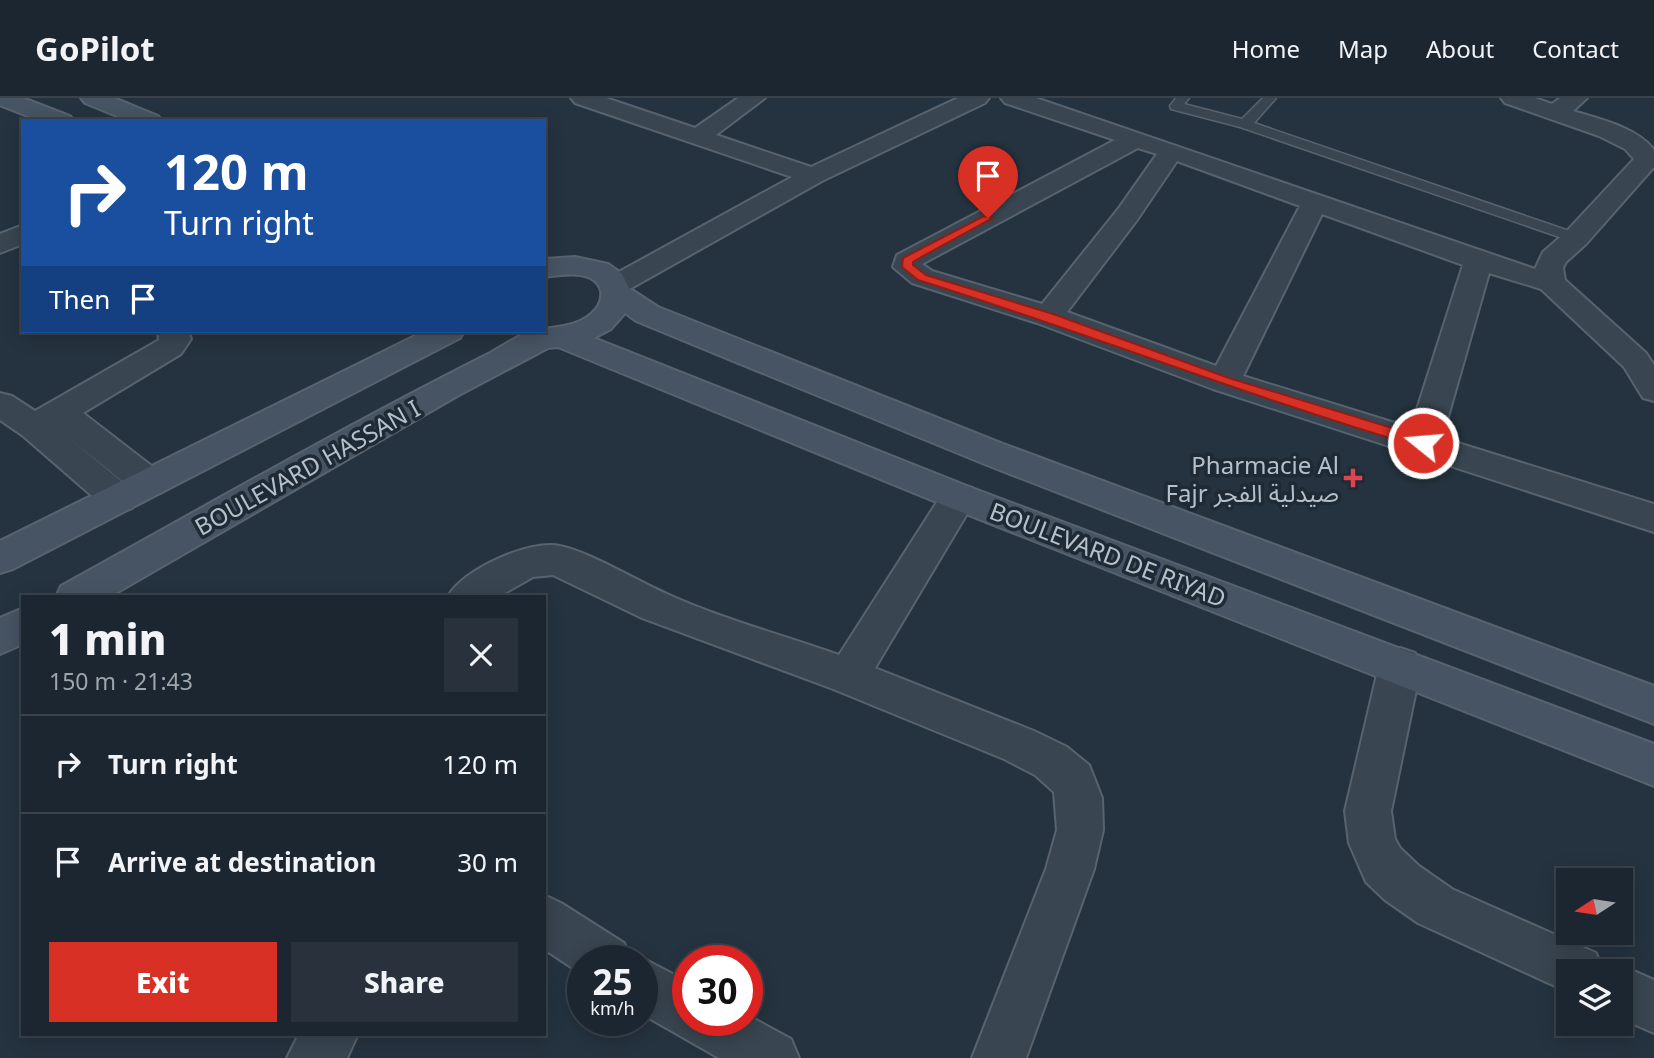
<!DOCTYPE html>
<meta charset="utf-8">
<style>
body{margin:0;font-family:"Noto Sans","Noto Sans Arabic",sans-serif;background:#29323c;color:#f1f3f6;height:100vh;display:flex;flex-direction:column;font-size:26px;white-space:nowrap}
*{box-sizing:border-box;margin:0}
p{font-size:23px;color:#a0a5ab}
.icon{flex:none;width:38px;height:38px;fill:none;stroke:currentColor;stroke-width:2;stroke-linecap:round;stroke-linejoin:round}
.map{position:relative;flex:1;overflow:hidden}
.drawer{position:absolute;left:21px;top:497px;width:525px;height:441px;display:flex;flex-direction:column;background:#1c2630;border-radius:0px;box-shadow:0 4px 18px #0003,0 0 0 2px #3a434c}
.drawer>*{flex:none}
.hud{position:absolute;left:21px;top:21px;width:525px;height:214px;border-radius:0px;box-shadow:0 4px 18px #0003,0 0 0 2px #3a434c;background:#1a4fa0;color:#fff;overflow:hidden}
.needle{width:46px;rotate:258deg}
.tools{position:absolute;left:1556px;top:770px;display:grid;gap:14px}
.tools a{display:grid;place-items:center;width:77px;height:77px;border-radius:0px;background:#1c2630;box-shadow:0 4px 18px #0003,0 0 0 2px #3a434c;font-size:35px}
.speed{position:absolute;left:567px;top:847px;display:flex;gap:14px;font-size:35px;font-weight:700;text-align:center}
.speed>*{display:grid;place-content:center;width:91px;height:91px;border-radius:50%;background:#1c2630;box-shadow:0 4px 18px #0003,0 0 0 2px #3a434c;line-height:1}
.speed small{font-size:18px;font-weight:400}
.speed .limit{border:10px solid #d22;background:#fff;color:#111}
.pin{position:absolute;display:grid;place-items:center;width:60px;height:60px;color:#fff;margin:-72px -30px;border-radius:50% 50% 50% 0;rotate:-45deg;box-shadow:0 0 7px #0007}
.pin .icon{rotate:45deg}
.me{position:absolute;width:77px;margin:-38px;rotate:287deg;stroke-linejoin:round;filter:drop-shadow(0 0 5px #0008)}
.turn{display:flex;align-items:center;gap:24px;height:147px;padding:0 28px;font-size:32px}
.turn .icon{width:91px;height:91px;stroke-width:2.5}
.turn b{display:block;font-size:49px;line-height:60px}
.then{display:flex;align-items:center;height:66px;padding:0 28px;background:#0003;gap:14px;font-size:26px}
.round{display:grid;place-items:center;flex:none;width:74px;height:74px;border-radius:0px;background:#29323c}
.summary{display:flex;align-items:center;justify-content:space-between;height:119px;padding:0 28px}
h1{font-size:42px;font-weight:800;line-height:52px}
.button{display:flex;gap:14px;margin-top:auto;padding:14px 28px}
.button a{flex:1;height:80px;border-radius:0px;background:#d93025;color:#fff;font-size:28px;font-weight:800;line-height:80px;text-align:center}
.button a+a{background:#29323c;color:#f1f3f6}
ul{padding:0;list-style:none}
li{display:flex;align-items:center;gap:21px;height:98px;padding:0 28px;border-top:2px solid #3a434c}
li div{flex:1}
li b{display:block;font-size:26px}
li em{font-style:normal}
header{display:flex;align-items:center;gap:42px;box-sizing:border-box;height:98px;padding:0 35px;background:#1c2630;border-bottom:2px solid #3a434c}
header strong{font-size:33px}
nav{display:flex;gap:38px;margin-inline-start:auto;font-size:24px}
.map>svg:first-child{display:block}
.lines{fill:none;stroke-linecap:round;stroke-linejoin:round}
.lane-casing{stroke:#57636e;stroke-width:3}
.street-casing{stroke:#57636e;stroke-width:4}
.secondary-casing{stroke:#57636e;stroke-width:4}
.lane{fill:#394550;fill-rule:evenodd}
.street{fill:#394550;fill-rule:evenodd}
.secondary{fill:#475463;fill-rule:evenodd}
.route{fill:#d93025;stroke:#8d1f18;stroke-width:2}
.health-dot{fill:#e0444e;stroke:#1e2a35;stroke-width:2.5}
.labels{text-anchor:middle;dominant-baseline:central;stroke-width:7;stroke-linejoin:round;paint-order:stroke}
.poi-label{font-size:24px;fill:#b6c0cb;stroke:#1e2a35;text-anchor:end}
.street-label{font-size:24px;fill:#b6c0cb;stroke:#1e2a35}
</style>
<header>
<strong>GoPilot</strong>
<nav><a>Home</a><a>Map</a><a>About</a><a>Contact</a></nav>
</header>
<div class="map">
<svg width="1654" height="960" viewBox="0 0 1654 960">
<rect width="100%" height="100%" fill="#253340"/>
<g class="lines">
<defs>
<path id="lane" d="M1176,0H1189L1184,6L1242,21L1263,0H1276L1254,25L1581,137L1584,140L1581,143H1571L1240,29L1171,11L1170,8Z"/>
<path id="street" d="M571,0H606L695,30L738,0H765L716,37L811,69L958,0H989L985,5L822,83L626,193L616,196L606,193L601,187L606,181L792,79L575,5Z
M1001,0H1036L1535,171L1543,154L1566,134L1634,61L1625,51L1599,38L1505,5L1501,0H1535L1552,6L1560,0H1587L1573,13C1599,21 1637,29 1654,52V69L1586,146L1566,164L1563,170L1565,182L1646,255L1654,267V303L1643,300L1624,269L1541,191L1489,175L1442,340L1654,406V434L1213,291L1037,225L912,185L893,169L897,157L1115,42L1005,5ZM1138,50L1157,56L1119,110L1042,206L932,173L922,166ZM1177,63L1300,108L1216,268L1067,214L1137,122ZM1322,116L1463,167L1411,330L1243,278Z
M23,127V146L0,155V136Z
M158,233H188L191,241L181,256L83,315L162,376L167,385L162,394L149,398L136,394L64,336L132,392L137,401L132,410L119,414L106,410L22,337L0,322V295L12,298L35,313L159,242Z
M959,386L972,390L977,399L875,570L1034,633L1067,649L1089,667L1095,682L1102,700L1103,732L1094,771L1026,960H972L1046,771L1057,732L1054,694L1035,677L1004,661L833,591L642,520L553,477L533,479L498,499H448C461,472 530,441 560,448C590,454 637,483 667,496C722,521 782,537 839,557L946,390Z
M1400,550L1415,555L1421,568L1391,713L1395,741L1400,750L1419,768L1452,791L1596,855L1603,873H1568V894L1418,825L1385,802L1366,784L1349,745L1345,713L1379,568L1385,555Z
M544,797L561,805L624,845L631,863H583V877L544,851Z
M642,860L688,884V922H747V917L791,941L799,960H719L642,916V863H636Z
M1620,867L1654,882V935L1620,920V873H1605Z
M299,936H358L347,960H287Z"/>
<path id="secondary" d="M0,0H23L70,18L74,23H40L0,7Z
M81,0H114L158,18L162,23H129L85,5Z
M575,159L608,166L622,176L629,190L658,209L1006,347L1654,588V626L982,365L636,223L625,215L611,231L594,240L972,390L1654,646V688L946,408L558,249L548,250L459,297L109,499H56L61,488C204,409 345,328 490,255C503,248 518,237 532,233C553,228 578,231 595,212C600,207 602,199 601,193C595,170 561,177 544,179V161Z
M425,233H464L460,240L13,471L0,475V443Z
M23,510V546L0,556V520Z"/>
</defs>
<use href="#lane" class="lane-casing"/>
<use href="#street" class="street-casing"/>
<use href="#secondary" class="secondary-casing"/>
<use href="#lane" class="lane"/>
<use href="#street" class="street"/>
<use href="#secondary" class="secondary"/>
</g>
<path class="route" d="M984,118L993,120L923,158L913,164V167L926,177L1053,216L1229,280L1428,341L1430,345L1423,350C1252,300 1087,235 918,182L902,169L903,160Z"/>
<path class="health-dot" d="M1349.5 369.5h7v7h7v7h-7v7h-7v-7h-7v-7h7z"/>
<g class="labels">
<g class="poi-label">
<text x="1339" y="366">Pharmacie Al<tspan x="1339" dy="28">Fajr صيدلية الفجر</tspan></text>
</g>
<g class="street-label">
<text transform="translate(307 369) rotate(-29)">BOULEVARD HASSAN I</text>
<text transform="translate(1108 456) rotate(21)">BOULEVARD DE RIYAD</text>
</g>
</g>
</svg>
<div class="tools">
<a><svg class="needle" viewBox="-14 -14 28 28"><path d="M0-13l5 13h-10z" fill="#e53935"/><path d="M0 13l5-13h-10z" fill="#a0a5ab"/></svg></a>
<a><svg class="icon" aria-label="layers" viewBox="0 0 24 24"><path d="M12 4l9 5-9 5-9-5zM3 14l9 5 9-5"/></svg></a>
</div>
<div class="speed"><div>25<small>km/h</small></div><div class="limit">30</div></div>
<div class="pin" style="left:988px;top:120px;background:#d93025"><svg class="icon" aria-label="arrive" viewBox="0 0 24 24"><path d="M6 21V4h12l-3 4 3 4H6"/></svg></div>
<svg class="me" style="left:1423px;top:345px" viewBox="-20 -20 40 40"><circle r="17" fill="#d93025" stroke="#fff" stroke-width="3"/><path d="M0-11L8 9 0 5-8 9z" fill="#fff"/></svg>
<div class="hud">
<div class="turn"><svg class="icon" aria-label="right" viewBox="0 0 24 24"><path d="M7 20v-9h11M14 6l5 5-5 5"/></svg><div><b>120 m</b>Turn right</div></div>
<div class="then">Then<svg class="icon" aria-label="arrive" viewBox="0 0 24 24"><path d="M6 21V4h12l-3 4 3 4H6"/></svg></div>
</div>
<section class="drawer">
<div class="summary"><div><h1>1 min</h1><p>150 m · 21:43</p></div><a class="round"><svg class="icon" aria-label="close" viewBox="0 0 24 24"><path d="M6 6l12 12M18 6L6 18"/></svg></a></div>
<ul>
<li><svg class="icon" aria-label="right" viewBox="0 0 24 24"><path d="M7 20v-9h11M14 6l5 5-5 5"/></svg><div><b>Turn right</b></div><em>120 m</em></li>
<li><svg class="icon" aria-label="arrive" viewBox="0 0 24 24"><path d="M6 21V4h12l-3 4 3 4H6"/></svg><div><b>Arrive at destination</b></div><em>30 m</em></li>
</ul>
<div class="button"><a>Exit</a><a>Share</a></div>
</section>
</div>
